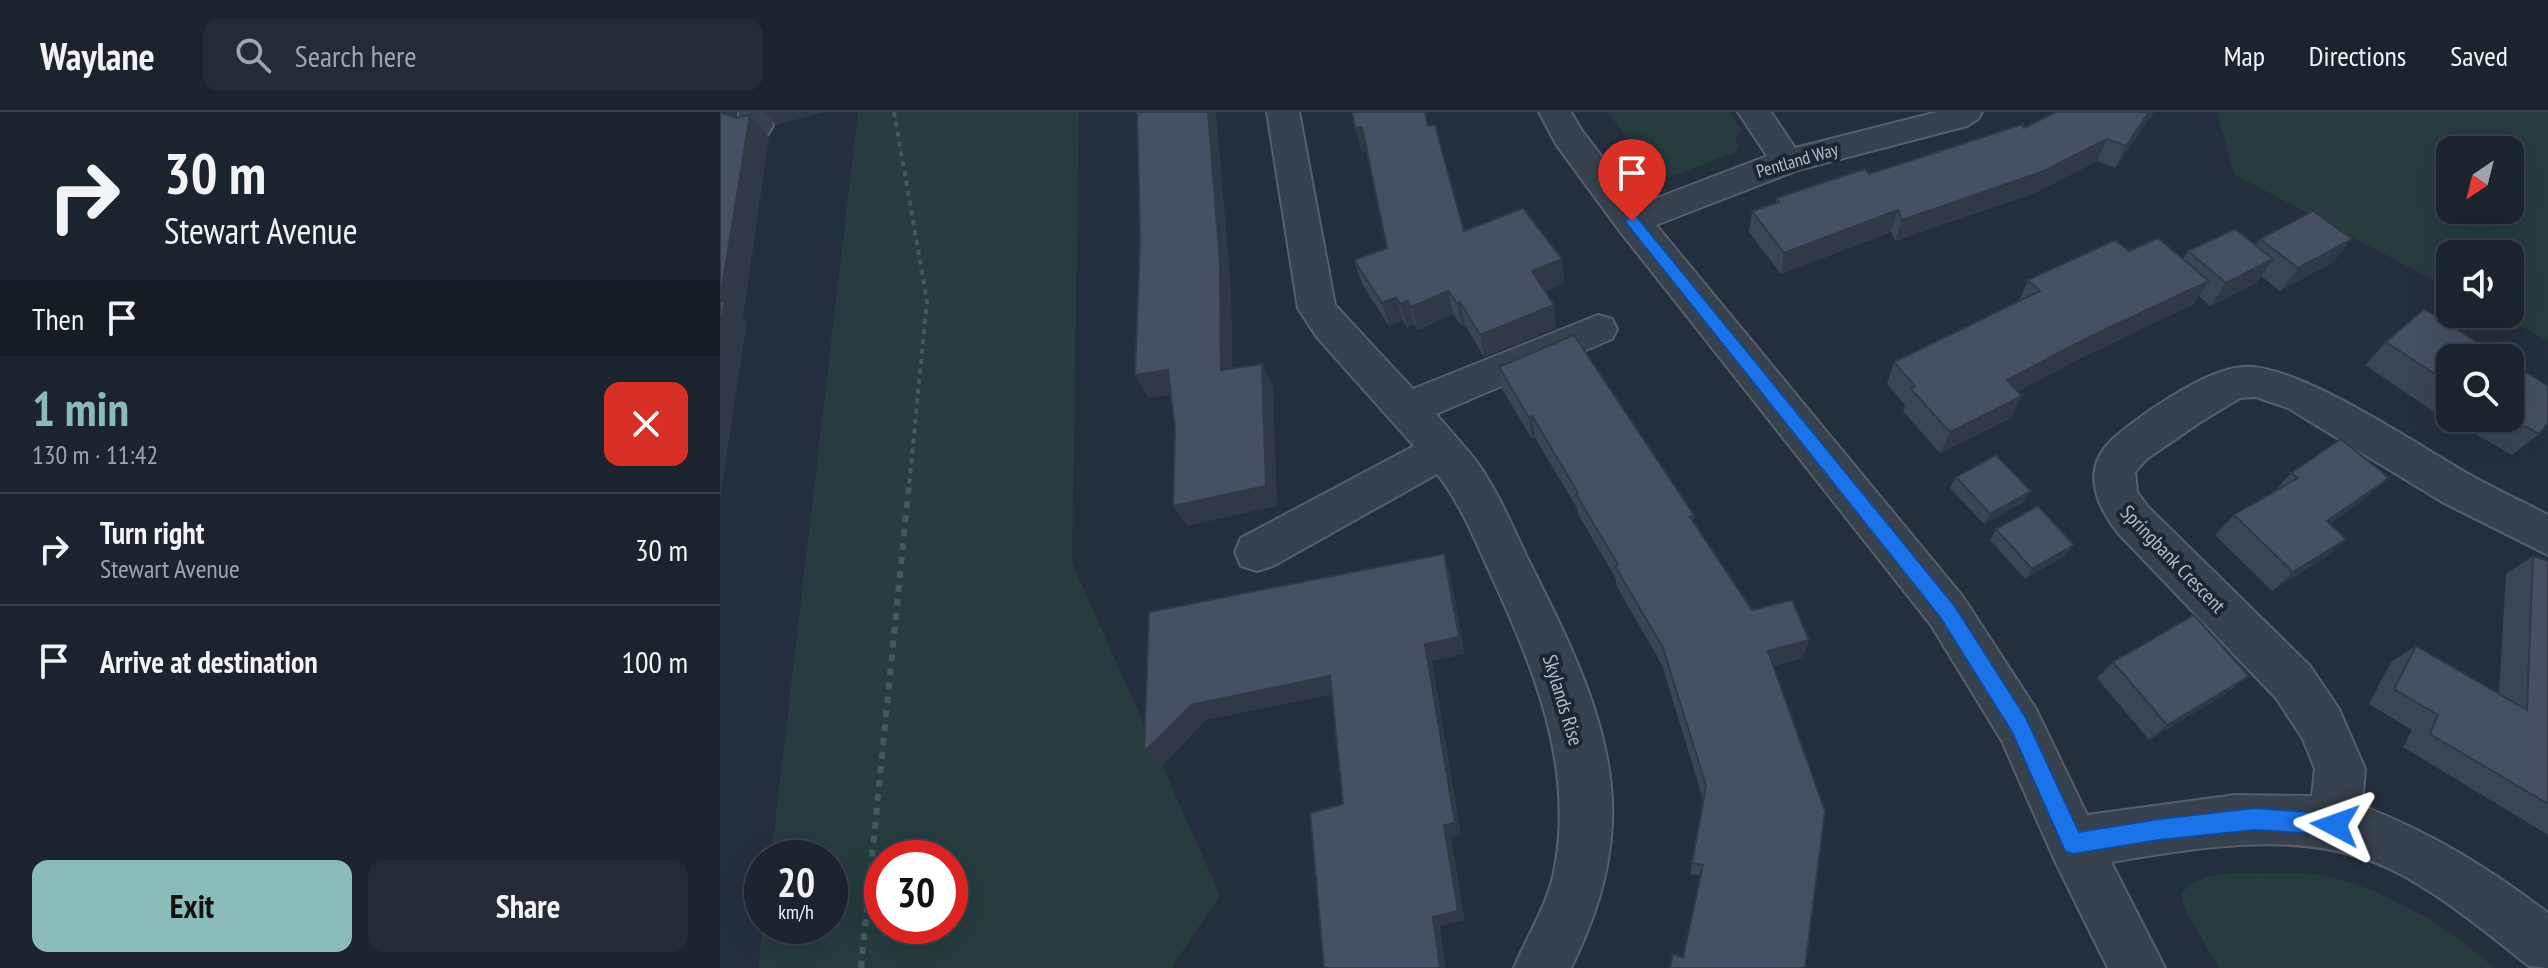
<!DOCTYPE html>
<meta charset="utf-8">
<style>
body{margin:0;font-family:"PT Sans Narrow",sans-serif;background:#242b36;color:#f1f3f6;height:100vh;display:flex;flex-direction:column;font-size:30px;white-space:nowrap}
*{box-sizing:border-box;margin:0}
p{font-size:26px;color:#a0a4aa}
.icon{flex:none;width:44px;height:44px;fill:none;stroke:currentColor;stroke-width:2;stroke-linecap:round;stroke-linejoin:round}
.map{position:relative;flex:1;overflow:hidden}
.drawer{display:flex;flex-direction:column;background:#1b232e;width:720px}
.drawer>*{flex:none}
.guide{background:#1b232e;color:#f1f3f6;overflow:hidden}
.needle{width:52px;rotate:215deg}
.tools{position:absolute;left:1716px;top:24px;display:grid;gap:16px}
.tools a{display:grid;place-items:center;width:88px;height:88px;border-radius:16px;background:#1b232e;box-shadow:0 8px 32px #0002,0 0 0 2px #39404a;font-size:40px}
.speed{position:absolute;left:24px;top:728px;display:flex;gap:16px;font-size:40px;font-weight:700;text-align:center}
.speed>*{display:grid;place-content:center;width:104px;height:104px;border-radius:50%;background:#1b232e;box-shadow:0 8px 32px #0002,0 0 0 2px #39404a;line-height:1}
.speed small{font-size:20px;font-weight:400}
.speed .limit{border:12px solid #d22;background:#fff;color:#111}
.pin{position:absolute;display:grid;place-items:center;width:68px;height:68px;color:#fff;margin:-82px -34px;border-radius:50% 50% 50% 0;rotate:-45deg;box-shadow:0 0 8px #0007}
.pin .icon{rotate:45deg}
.me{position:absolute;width:88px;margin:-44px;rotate:274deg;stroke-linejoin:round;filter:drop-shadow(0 0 6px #0008)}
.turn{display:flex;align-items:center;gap:28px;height:168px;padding:0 32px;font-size:36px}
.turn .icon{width:104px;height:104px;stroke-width:2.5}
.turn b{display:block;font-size:56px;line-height:68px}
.then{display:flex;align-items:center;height:76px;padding:0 32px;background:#0003;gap:16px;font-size:30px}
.round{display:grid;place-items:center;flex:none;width:84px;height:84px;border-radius:16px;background:#242b36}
.headline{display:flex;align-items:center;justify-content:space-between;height:136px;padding:0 32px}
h1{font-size:48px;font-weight:700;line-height:60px;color:#8bbbb9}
.action{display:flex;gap:16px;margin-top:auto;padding:16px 32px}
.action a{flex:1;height:92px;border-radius:16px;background:#8bbbb9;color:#111;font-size:32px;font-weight:700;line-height:92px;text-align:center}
.action a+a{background:#242b36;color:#f1f3f6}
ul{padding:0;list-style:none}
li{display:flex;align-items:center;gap:24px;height:112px;padding:0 32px;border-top:2px solid #39404a}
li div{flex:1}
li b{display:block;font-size:30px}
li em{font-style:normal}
header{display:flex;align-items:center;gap:48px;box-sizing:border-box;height:112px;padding:0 40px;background:#1b232e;border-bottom:2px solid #39404a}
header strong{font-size:38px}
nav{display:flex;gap:44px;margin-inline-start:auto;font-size:28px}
.search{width:560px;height:72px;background:#242b36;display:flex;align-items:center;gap:20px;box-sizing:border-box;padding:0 28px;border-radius:16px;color:#a0a4aa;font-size:30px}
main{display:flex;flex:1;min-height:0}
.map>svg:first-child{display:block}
.green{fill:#263c3f;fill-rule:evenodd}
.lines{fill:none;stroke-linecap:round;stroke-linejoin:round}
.minor-casing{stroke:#565f6c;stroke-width:4}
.path-far1{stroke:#44595c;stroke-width:4;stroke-dasharray:5 5;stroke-linecap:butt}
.path{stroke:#44595c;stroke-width:6;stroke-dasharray:7 7;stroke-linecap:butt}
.minor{fill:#38414e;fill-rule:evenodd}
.wall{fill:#3b4654}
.shaded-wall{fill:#303945}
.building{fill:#455162;stroke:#303945;stroke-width:2}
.route{fill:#1a73e8;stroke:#114b97;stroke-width:2}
.labels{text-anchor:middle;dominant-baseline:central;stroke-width:8;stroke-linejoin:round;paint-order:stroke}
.far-street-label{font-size:18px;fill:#b4bcc9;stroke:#1d2633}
.street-label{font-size:20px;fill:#b4bcc9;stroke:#1d2633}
</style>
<header>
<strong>Waylane</strong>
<div class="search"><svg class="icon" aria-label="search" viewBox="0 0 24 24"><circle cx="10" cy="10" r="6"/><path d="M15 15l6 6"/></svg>Search here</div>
<nav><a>Map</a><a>Directions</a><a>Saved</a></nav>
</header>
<main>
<section class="drawer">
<div class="guide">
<div class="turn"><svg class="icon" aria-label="right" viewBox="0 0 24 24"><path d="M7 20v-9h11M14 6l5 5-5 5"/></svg><div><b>30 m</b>Stewart Avenue</div></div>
<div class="then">Then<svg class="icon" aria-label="arrive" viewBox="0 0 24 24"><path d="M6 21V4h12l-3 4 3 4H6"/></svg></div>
</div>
<div class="headline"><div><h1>1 min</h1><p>130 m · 11:42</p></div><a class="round" style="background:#d93025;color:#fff"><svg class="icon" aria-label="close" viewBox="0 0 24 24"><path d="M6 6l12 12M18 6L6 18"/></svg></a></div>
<ul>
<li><svg class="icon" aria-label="right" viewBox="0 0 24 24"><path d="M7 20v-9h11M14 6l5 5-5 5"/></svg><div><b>Turn right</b><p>Stewart Avenue</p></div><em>30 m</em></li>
<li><svg class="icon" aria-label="arrive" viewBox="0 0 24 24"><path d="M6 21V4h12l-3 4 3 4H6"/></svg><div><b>Arrive at destination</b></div><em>100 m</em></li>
</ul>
<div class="action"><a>Exit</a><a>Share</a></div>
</section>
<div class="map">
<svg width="1828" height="856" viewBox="0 0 1828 856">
<rect width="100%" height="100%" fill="#242f3e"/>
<path class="green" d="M138,0H359L352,451L500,783L451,856H38L43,814H110V746H51ZM162,746H230V814H162Z
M887,0H1009L1022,17L1015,28L1019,35L1013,41L950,65L938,66Z
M1497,0H1828V229L1778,202H1790V142H1730V177L1514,62ZM1730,38H1790V98H1730Z
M1538,761C1557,762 1576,760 1595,763C1661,772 1724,813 1775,856H1499L1463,794L1462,781C1480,758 1511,762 1538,761Z"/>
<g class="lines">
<defs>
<path id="minor" d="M19,0H51L53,14L48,22L36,25L24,22L19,14Z
M547,0H579L615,193L693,277L878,203L892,207L897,217L892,227L716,302C730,319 746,335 759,353C779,382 792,414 807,445C847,526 896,617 892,710C890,763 874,809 851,856H794C808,822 829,791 835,755C854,652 813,555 771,463C755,428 741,392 717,362L553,454L537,459L521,454L515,440L521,426L694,334L596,224L578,196Z
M819,0H851L862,19L919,93L1047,44L1018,0H1051L1075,36L1217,0H1262L1258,7L1247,14L1078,58L936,113L1243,485L1316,597L1367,703L1515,683L1592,684L1595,657L1583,627L1556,586L1398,421C1374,390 1361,354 1395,325C1423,301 1485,258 1522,255C1575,249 1702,336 1752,364C1777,378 1803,390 1828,403V443L1724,391L1568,296L1536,285L1520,286L1479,311L1428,346L1415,360L1417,380L1428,395L1590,554L1619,597L1645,657L1642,694C1711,720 1770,757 1828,801V856L1809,854C1760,816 1699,763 1640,745C1561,720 1471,737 1391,750L1445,856H1388L1335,749L1282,629L1211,513L899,118L836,32Z"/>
</defs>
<use href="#minor" class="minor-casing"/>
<path class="path-far1" d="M174,0L207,189L189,374"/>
<path class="path" d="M141,856L189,372"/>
<use href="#minor" class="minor"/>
</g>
<path class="wall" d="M1434,0L1395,56L1377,49L1315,81L1175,129L1171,120L1061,162L1029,120L1032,99L1056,91V86L1149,62L1304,16Z
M708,14L744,119L842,147L844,171L825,179L836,216L764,245L745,213L742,214L733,202L698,218L694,212L687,216L683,208L669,214L642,172L634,148L667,136L647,39L642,40L635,16Z
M1540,127H1632L1613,150L1560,179L1541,164L1536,171L1490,194L1479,184L1474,192L1357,248L1298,279L1302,284L1291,306L1220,341L1183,299L1185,293L1167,272L1174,250L1299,189L1308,168L1409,139L1463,147L1468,139L1536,133Z
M1666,230L1730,246V306H1790L1819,322L1792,343L1740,313L1737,315L1645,253Z
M779,255L974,403L973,409L1032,498L1083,546L1053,554L963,845L981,764L970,762L983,687L942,553L896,473V467L858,402L857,396L815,326L812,327L782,277Z
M1571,361L1646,386L1610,412L1626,427L1604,446L1552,479L1495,423L1514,403L1552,382Z
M1236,365L1304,390L1264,412L1230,376Z
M1276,417L1346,443L1305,467L1270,428Z
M1813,444L1828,449V723L1683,635L1692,618L1649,592L1671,550L1696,534L1779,582L1786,462Z
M1393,550L1529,564L1508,580L1429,628L1377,566Z"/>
<path class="shaded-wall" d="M1,0H17L16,14Z
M45,0H105L56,13Z
M488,0H496L511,173L513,280L501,258Z
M1429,0H1434L1395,56L1406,34Z
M30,3L49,25L23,206L27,210L0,387V190Z
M642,15L649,39L642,40L635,16Z
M1387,27L1377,49L1315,81L1175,129L1182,108Z
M1178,98L1171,120L1061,162L1064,141Z
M1632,127L1613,150L1560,179L1578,156Z
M842,147L844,171L815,183L812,159Z
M1553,147L1536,171L1490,194L1506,171Z
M1489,169L1474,192L1357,248L1276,290L1287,268L1369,225Z
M728,179L733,202L698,218L691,195Z
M676,185L683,208L669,214L662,191Z
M688,189L694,212L687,216L680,192Z
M740,190L745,213L742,214L737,191Z
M834,193L836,216L764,245L760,223Z
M542,252L553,274L557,394L467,414L453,394Z
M448,258L461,281L429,286L415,263Z
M1302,284L1291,306L1220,341L1230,320Z
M812,304L815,326L812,327L809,306Z
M1669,366L1646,386L1585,429L1607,409Z
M1311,379L1304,390L1264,412L1270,402Z
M1626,427L1604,446L1552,479L1573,460Z
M1354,433L1346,443L1305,467L1312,457Z
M724,442L730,461L745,542L712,549L741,723L731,725L745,808L720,814L726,856H720L713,805L724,713L705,532Z
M1089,528L1083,546L1044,556L1048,539Z
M610,564L620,581L486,608L442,654L424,640L471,593Z
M1529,564L1508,580L1429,628L1447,613Z"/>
<path class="building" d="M0,0L16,6L30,3L0,188Z
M417,0H488L500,149L501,258L542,252L546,374L453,394L455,316L448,258L415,263L420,127Z
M632,0H705L708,14L715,13L744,119L803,96L842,147L812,159L834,193L760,223L740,190L737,191L728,179L691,195L688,189L680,192L676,185L662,191L634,148L667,136L642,15L635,16Z
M1336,0H1429L1406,34L1387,27L1324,59L1182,108L1178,98L1064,141L1032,99L1059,90L1056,86L1145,57L1149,62L1303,12L1304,16Z
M1593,99L1632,127L1578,156L1540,127Z
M1515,117L1553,147L1506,171L1468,139Z
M1438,126L1489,169L1369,225L1287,268L1302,284L1230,320L1191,277L1195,274L1174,250L1320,179L1308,168L1395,128L1409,139Z
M5,189L0,216V190Z
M1704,197L1783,246H1730V272L1666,230Z
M854,223L974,403L970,405L1032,498L1072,488L1089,528L1048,539L1105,699L1085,856H950L953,842L963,846L983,753L972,751L986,674L943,536L895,454L898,453L856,382L858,381L812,304L809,306L779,255Z
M1790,250L1828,274V311L1819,322L1790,306Z
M1621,327L1669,366L1607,409L1626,427L1573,460L1514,403L1578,366L1571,361Z
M1276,343L1311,379L1270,402L1236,365Z
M1318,394L1354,433L1312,457L1276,417Z
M724,442L739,525L705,532L735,711L724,713L738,799L713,805L720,856H604L590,701L623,692L610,564L471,593L424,640L429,500Z
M1813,444L1828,449V692L1710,622L1718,603L1674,577L1696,534L1807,598Z
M1474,503L1529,564L1447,613L1393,550Z"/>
<path class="route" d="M912,103L917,105L1234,493L1306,606L1359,720L1439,707L1535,696L1615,702L1622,705L1625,713L1622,720L1615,723L1535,718L1439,728L1353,742L1345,739L1292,620L1220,505L907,112L905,109Z"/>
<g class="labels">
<g class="far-street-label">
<text transform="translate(1077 48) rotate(-16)">Pentland Way</text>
</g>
<g class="street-label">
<text transform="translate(1453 447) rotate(46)">Springbank Crescent</text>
<text transform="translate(843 588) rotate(73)">Skylands Rise</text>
</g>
</g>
</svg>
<div class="tools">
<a><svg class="needle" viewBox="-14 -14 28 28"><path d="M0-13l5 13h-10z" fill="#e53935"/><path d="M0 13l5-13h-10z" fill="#a0a4aa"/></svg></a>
<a><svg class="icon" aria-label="sound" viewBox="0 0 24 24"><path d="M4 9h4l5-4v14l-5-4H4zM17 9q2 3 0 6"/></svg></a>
<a><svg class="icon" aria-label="search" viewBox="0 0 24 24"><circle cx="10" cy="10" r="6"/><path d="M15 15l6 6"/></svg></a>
</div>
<div class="speed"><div>20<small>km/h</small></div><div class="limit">30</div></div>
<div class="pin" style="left:912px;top:109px;background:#d93025"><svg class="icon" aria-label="arrive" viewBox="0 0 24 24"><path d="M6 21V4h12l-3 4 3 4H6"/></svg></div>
<svg class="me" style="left:1615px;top:713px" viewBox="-20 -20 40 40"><path d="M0-17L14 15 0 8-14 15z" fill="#1a73e8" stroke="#fff" stroke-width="4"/></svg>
</div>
</main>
